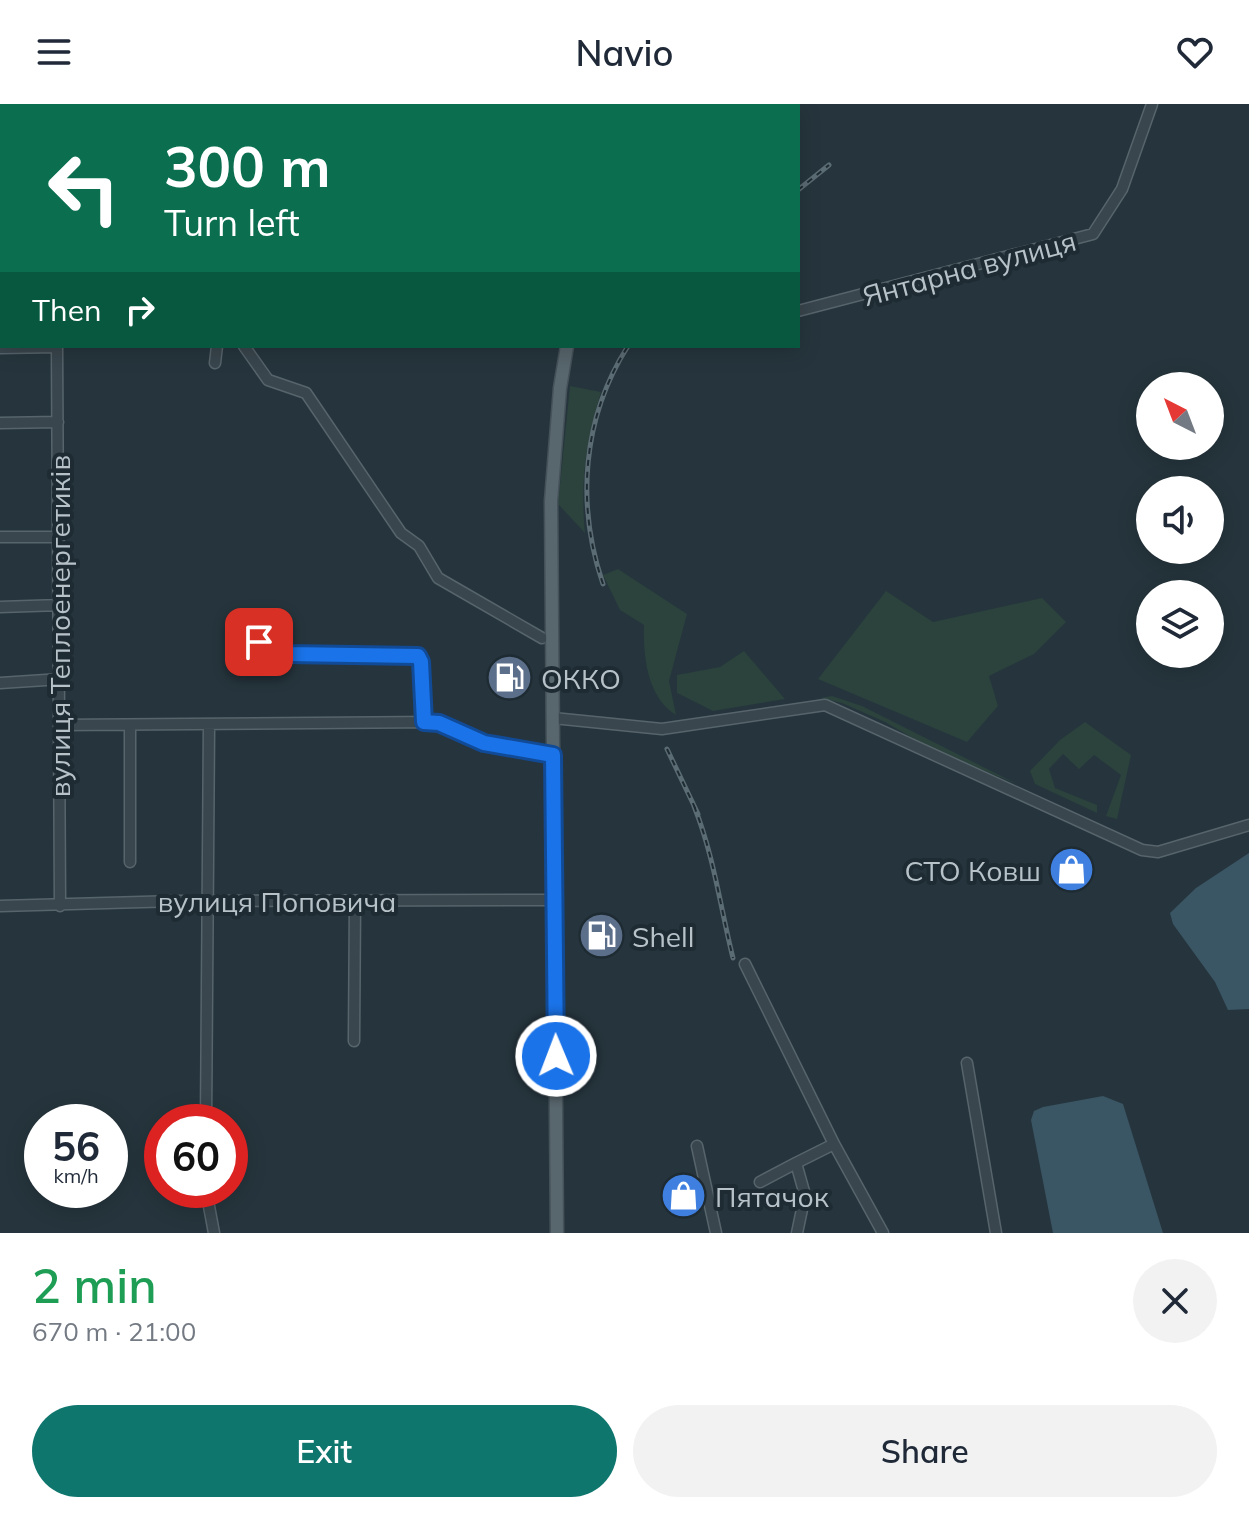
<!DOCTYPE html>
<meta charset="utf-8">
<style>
body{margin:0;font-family:Mulish,sans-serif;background:#f2f2f3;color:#1f2937;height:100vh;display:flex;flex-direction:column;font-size:30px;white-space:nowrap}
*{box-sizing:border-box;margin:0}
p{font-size:26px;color:#747a83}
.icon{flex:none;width:44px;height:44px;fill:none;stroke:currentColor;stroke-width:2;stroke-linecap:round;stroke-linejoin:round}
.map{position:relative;height:1129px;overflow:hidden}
.details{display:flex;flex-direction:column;background:#fff;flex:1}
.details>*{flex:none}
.hud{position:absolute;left:0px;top:0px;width:800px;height:244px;box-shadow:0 4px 20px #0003;background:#0b6e4f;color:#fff;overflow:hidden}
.needle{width:52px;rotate:318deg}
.controls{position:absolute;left:1136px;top:268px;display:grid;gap:16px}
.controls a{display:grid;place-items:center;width:88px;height:88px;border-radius:50%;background:#fff;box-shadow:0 4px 20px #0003;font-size:40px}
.speed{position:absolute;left:24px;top:1000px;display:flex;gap:16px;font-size:40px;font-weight:700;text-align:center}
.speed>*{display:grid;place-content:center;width:104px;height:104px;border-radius:50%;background:#fff;box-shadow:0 4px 20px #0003;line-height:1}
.speed small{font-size:20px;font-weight:400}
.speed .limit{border:12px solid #d22;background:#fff;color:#111}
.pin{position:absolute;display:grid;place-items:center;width:68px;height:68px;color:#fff;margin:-34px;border-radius:16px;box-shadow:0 4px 12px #0006}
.me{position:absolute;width:88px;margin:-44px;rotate:359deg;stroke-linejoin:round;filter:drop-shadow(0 0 6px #0008)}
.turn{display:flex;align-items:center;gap:28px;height:168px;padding:0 32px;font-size:36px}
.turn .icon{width:104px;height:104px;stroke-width:2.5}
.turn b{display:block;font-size:56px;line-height:68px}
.then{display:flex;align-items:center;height:76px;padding:0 32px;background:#0003;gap:16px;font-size:30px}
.round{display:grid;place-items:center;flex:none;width:84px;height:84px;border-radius:42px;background:#f2f2f3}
.overview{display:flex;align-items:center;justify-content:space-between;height:136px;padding:0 32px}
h1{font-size:48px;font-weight:600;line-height:60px;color:#1e9e55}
.cta{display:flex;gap:16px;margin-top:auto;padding:16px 32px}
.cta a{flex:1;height:92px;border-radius:48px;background:#0f766e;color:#fff;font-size:32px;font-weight:600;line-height:92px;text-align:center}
.cta a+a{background:#f2f2f3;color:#1f2937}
header{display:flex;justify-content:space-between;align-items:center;height:104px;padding:0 32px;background:#fff;font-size:36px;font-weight:600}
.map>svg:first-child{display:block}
.green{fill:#2b423d}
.water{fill:#3a5563}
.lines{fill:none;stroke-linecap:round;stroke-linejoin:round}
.minor-casing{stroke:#57646b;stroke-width:13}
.major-casing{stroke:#465259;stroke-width:15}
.minor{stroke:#39464d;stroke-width:10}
.major{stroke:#58666d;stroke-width:12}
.rail-casing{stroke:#5c6c74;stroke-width:5}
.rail{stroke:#1e2b32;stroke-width:2;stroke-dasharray:6;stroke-linecap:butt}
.route-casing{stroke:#114b97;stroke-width:20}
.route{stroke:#1a73e8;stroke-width:14}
.labels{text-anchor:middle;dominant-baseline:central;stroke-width:8;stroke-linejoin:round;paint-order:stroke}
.street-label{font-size:28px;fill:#b6c1c8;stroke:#1e2b32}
.poi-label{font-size:28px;fill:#b6c1c8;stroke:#1e2b32;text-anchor:start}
</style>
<header><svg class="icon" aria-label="menu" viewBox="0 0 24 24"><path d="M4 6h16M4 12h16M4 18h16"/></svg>Navio<svg class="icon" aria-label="heart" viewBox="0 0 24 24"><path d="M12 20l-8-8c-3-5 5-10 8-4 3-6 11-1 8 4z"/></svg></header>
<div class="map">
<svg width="1249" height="1129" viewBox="0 0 1249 1129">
<rect width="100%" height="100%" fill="#26353d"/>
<path class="green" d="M570,282L601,288C586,340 580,375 585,429L558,400Z
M618,465L687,510L669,577L676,611C647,593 643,552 644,521L620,506L603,471Z
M886,487L933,518L1042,494L1066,518L1034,550L989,572L998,602L967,638L818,575Z
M744,547L785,595L713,607L677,589V571L720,563Z
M832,592L862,602L1017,680L935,647L885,618L842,599L820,594Z
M1085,618L1131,651L1117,715L1106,712L1121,671L1094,651L1079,665L1063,650L1049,665L1055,684L1097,701V709L1035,680L1030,667L1060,636Z"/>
<path class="water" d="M1249,749V905L1228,906L1215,878L1173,820L1170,809L1196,784Z
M1103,992L1123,1000L1163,1129H1053L1031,1016L1034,1007L1043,1003Z"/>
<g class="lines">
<defs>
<path id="minor" d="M51,0L53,2
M403,2L404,0
M0,158L2,159
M798,207L1093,130L1122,85L1152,0
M57,242L60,802
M244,242L268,276L306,289L401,429L419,442L438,474L542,534
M0,244L57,243
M215,259L217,242
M0,319L58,318
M0,433H60
M0,503L61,501
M259,538L287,550L418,552L421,558L424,618
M0,579L61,575
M553,614L662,625L825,601L1142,746L1158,748L1249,721
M60,621L435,618L484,639L553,651
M130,758V621
M0,802L177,797L554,796
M745,860L834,1040L796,1059
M354,937L355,797
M967,959L996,1129
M206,1018L209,621
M834,1040L883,1129
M697,1042L716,1129
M760,1078L796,1059L805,1091L797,1129
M206,1086L214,1129"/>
<path id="major" d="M600,2V0
M557,1129L551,397L560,284L567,242"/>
</defs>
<use href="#minor" class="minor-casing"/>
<use href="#major" class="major-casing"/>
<use href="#minor" class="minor"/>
<use href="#major" class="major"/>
<defs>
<path id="rail" d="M798,86L829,61
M603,480C576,401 582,314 628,242
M667,645L698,710
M694,702C714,752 720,802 733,854"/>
</defs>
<use href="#rail" class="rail-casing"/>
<use href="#rail" class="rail"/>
</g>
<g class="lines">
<defs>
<path id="route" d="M259,538L287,550L418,552L421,558L424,618L439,619L484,639L553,651L556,952"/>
</defs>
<use href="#route" class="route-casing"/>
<use href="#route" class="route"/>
</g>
<defs>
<symbol id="fuel-disc" viewBox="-11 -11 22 22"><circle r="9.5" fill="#5c6f8a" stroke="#1e2b32"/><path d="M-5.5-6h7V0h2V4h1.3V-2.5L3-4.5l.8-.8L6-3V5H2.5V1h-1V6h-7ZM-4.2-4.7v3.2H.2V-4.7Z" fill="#fff"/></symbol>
<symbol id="shop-disc" viewBox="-11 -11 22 22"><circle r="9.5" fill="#3f7fe0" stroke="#1e2b32"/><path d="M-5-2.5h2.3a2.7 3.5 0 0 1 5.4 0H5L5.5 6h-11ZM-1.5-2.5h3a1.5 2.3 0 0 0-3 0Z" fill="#fff"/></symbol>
</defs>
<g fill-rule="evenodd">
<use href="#fuel-disc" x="484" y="548" width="51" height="51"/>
<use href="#shop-disc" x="1046" y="740" width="51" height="51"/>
<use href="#fuel-disc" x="576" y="806" width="51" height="51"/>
<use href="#shop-disc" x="658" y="1066" width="51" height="51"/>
</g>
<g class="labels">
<g class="street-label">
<text transform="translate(969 164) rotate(-15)">Янтарна вулиця</text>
<text transform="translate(59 522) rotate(-90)">вулиця Теплоенергетиків</text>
<text x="277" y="797">вулиця Поповича</text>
</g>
<g class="poi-label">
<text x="541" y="574">ОККО</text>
<text x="1041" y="766" text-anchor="end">СТО Ковш</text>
<text x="632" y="832">Shell</text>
<text x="715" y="1092">Пятачок</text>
</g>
</g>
</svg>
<div class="controls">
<a><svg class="needle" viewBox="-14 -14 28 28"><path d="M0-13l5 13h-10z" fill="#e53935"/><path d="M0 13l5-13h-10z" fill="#747a83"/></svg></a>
<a><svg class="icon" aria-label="sound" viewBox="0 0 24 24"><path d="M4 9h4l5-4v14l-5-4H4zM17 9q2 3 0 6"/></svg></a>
<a><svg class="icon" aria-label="layers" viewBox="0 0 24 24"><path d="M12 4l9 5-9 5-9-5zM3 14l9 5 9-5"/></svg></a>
</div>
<div class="speed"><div>56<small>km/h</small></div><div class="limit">60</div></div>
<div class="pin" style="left:259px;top:538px;background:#d93025"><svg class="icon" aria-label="arrive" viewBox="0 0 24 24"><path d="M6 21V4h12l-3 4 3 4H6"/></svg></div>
<svg class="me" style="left:556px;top:952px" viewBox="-20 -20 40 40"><circle r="17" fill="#1a73e8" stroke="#fff" stroke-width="3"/><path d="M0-11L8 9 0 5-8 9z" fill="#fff"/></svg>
<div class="hud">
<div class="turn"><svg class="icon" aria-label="left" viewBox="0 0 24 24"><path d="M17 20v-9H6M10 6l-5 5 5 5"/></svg><div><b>300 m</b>Turn left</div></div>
<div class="then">Then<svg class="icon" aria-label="right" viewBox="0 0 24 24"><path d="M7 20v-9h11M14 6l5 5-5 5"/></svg></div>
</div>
</div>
<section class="details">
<div class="overview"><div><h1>2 min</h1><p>670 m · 21:00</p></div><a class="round"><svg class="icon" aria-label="close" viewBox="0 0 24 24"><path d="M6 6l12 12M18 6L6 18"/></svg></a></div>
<div class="cta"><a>Exit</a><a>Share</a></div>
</section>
